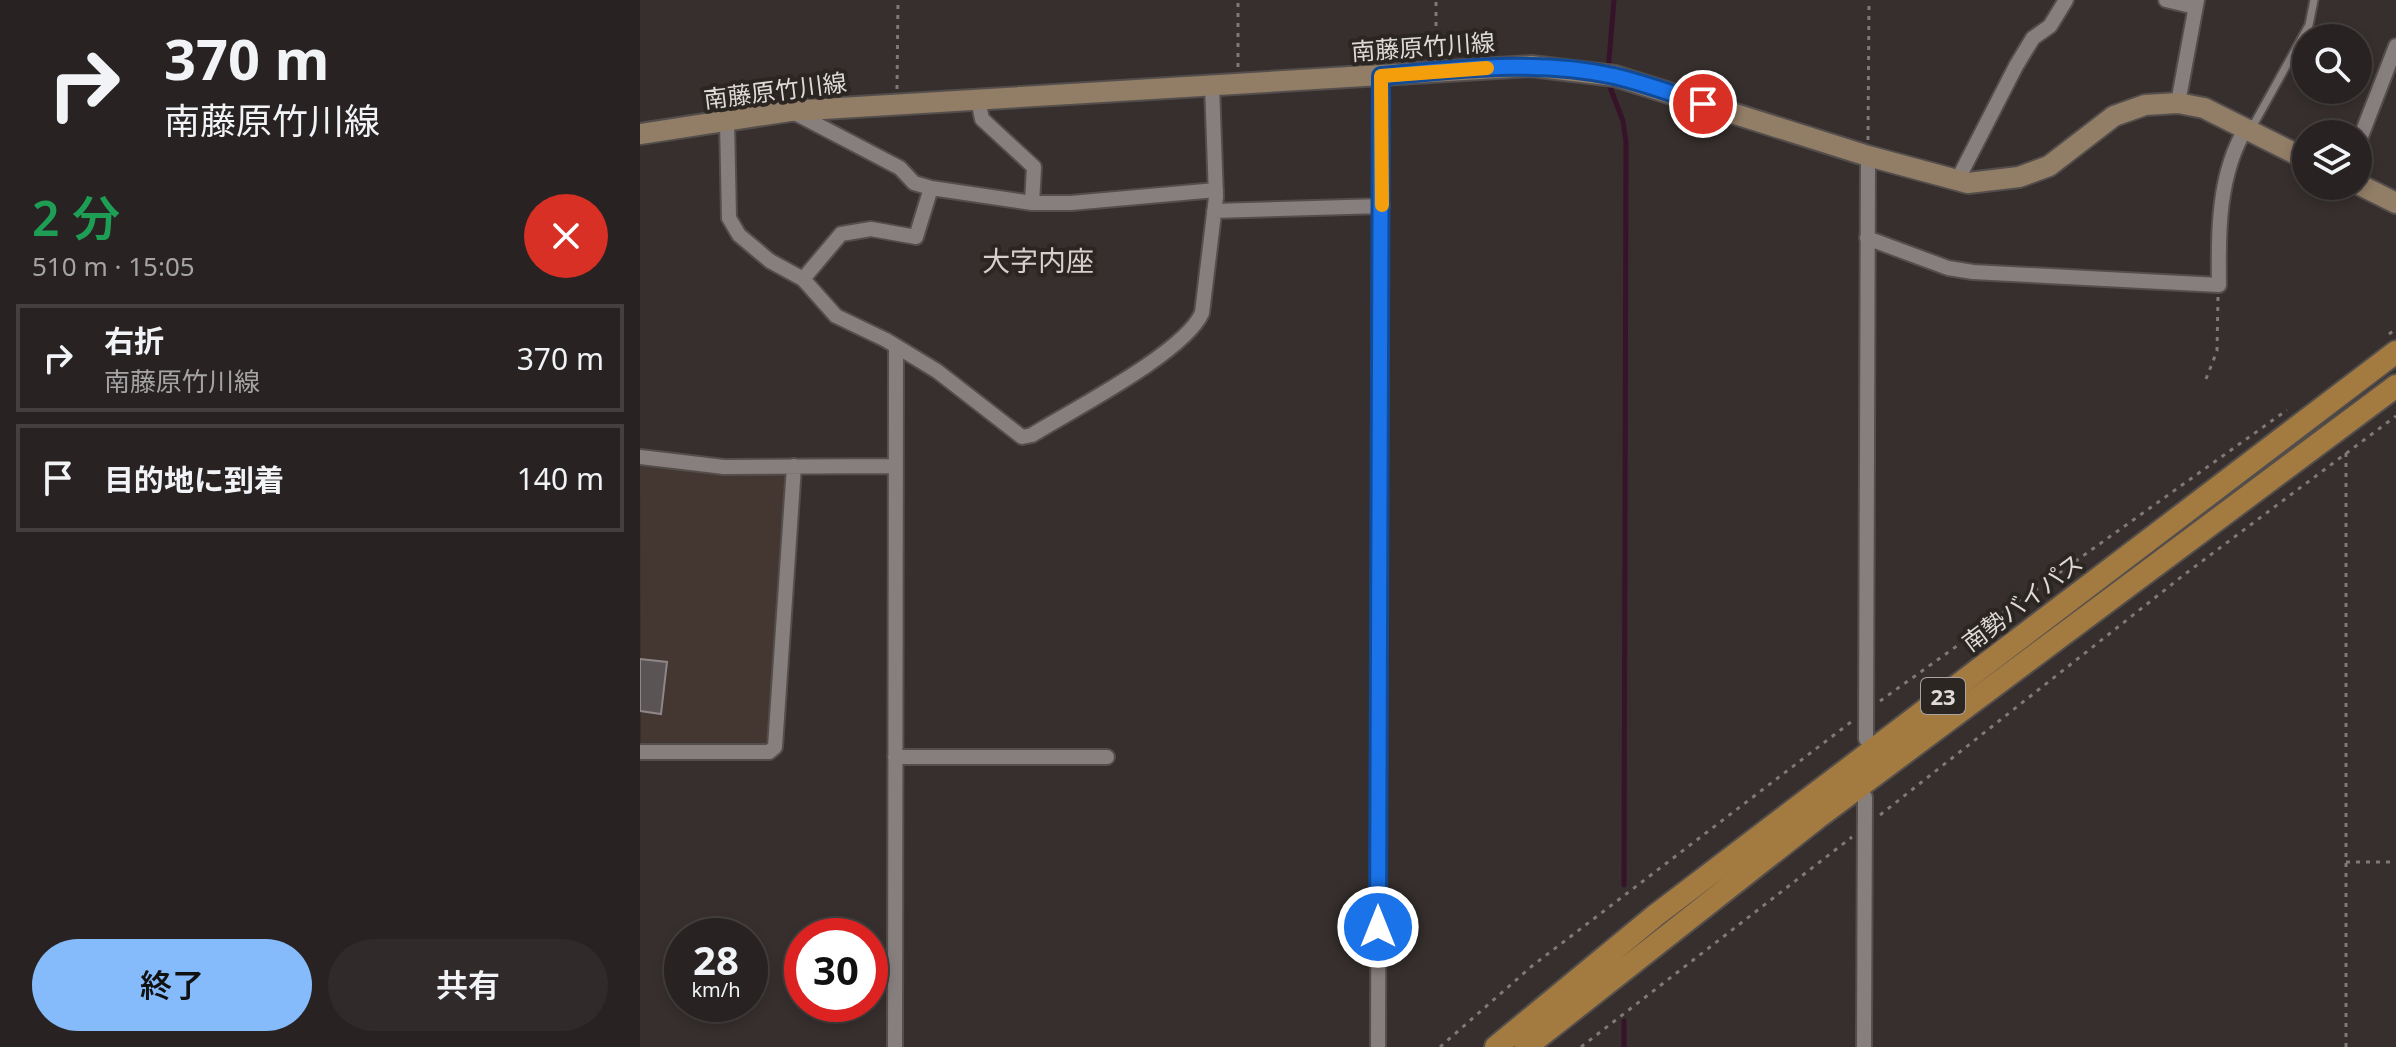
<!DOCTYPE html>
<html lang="ja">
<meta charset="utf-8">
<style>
body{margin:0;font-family:"Noto Sans","Noto Sans JP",sans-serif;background:#302b2a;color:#f1f3f6;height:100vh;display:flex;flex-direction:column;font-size:30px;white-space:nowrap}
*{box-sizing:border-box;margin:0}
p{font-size:26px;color:#a5a4a5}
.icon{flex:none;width:44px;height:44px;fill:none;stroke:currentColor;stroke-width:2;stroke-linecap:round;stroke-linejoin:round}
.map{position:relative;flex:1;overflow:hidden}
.side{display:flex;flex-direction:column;background:#282322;width:640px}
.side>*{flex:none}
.hud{background:#282322;color:#f1f3f6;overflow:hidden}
.fabs{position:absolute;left:1652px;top:24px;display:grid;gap:16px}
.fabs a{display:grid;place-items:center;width:80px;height:80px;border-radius:50%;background:#282322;box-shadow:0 4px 12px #0003,0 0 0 2px #444040;font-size:40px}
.speed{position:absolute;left:24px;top:918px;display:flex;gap:16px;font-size:40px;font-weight:700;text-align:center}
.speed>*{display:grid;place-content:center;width:104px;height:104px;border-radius:50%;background:#282322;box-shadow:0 4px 12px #0003,0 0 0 2px #444040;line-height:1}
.speed small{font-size:20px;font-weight:400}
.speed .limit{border:12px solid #d22;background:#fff;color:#111}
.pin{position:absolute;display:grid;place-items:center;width:68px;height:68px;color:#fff;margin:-34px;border:4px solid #fff;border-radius:50%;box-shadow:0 2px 8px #0007}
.me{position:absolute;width:88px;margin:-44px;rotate:0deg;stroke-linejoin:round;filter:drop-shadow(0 0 6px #0008)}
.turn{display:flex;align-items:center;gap:28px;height:168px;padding:0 32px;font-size:36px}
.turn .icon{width:104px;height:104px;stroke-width:2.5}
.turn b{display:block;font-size:56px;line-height:68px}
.round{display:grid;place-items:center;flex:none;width:84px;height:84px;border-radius:42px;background:#302b2a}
.headline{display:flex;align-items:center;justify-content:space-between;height:136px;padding:0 32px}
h1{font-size:48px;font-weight:600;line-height:60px;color:#1e9e55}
.primary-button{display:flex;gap:16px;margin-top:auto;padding:16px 32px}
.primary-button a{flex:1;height:92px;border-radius:48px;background:#86bbfb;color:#111;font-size:32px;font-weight:600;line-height:92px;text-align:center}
.primary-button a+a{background:#302b2a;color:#f1f3f6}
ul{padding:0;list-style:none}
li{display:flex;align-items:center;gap:24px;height:108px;margin:0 16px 12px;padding:0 16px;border:4px solid #444040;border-radius:0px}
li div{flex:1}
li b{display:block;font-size:30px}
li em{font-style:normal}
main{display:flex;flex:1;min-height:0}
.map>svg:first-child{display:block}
.built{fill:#443732}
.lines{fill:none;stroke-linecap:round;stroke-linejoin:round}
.stream{stroke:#361329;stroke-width:5}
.building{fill:#5b5454;stroke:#8f8787;stroke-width:2}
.service-casing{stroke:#534e4c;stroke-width:11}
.minor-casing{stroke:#534e4c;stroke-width:18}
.secondary-casing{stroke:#534e4c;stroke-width:24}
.trunk-casing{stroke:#534e4c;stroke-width:26}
.path{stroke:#7f7977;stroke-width:3;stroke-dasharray:4 6;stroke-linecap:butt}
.service{stroke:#877f7d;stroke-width:7}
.minor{stroke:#877f7d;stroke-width:14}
.secondary{stroke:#927d66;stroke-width:20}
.trunk{stroke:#a37a40;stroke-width:22}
.route-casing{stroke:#114b97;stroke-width:20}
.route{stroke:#1a73e8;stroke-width:14}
.slow{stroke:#f59e0b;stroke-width:14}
.labels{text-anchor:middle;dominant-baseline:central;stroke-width:8;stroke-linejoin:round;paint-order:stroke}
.shield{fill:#2c2623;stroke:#a9a4a2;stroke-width:2}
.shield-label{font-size:22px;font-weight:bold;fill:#dedad8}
.street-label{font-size:24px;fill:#dedad8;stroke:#2c2623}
.quarter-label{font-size:28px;fill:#d7cfcb;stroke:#2c2623}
</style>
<main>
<section class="side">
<div class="hud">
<div class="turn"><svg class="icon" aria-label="right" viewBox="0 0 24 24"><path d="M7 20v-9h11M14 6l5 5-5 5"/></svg><div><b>370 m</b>南藤原竹川線</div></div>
</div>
<div class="headline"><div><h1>2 分</h1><p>510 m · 15:05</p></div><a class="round" style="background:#d93025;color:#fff"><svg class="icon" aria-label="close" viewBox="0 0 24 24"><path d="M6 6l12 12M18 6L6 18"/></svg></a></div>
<ul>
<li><svg class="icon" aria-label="right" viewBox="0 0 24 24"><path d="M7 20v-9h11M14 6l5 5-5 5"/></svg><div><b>右折</b><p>南藤原竹川線</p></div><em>370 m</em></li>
<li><svg class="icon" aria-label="arrive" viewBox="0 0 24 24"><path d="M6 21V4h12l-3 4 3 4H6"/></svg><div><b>目的地に到着</b></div><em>140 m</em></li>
</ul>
<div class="primary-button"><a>終了</a><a>共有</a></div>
</section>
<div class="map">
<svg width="1756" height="1047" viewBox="0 0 1756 1047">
<rect width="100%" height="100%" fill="#362f2d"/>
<path class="built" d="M0,464L84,474H142L146,478L132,743L126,748L1,747Z"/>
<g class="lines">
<path class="stream" d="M968,72L974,0
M968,82L983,121L986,142L984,885
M984,1047V1021"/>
</g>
<path class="building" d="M0,659L27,662L21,714L0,711Z"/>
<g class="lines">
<defs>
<path id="service" d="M1608,127L1615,122L1669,25L1674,0"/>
<path id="minor" d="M1526,0L1555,7
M1538,103L1557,0
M153,112L260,168L274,183L291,188L392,203L394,167L342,119L338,100
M87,121L89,218L99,235L130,261L163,279L196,316L246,340L297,371L382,437L392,435C432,410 544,353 562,313L576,197L572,85
M1718,144L1756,46
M1317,181L1376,66L1393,38L1410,26L1426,0
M392,203H431L576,190
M574,211L742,206
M1227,238L1308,268L1333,272L1579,285C1578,233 1578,174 1606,128
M163,279L201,234L231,229L276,237L291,188
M0,457L84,467L255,466
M1226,739L1228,156
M0,752H129L135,747L154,466
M255,757H467
M255,1047L256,346
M738,1047L741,76
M1224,1047L1225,797"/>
<path id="secondary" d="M0,134L150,111L891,66L975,76L1228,156L1328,183L1379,177L1409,166L1474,116L1505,105L1538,103L1564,108L1666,159
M1718,184L1756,203"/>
<path id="trunk" d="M856,1047L1016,915L1756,352
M886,1047L1177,818L1756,386"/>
</defs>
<use href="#service" class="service-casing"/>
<use href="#minor" class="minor-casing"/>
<use href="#secondary" class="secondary-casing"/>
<use href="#trunk" class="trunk-casing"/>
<path class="path" d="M796,56V0
M598,67V0
M257,89L258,0
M1228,140L1229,0
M1749,334L1756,329
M1566,379L1577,351L1578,297
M1706,453V1047
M1240,701L1647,410
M1240,815L1545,574L1756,416
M1706,862H1756
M800,1047L892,966L1211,722
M941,1047L1212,837"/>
<use href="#service" class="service"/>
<use href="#minor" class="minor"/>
<use href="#secondary" class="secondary"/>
<use href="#trunk" class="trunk"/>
</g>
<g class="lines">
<defs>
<path id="route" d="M738,927L741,76C818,69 898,59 974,76C1004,83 1034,94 1063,104"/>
</defs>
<use href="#route" class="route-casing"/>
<use href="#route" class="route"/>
<path class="slow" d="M742,205L741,76L847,68"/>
</g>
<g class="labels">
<rect class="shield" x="1281" y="678" width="44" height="36" rx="6"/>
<g class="shield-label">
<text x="1303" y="696">23</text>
</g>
<g class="street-label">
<text transform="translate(783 46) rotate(-4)">南藤原竹川線</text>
<text transform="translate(135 90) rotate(-7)">南藤原竹川線</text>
<text transform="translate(1382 602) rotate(-37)">南勢バイパス</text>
</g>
<g class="quarter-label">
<text x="398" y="260">大字内座</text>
</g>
</g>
</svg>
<div class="fabs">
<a><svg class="icon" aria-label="search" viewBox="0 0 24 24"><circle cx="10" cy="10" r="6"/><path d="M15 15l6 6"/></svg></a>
<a><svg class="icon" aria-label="layers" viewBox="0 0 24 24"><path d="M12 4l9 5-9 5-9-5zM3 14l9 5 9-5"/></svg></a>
</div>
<div class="speed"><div>28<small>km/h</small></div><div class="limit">30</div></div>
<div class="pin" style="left:1063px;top:104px;background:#d93025"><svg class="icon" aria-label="arrive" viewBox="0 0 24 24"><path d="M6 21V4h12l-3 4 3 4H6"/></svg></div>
<svg class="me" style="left:738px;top:927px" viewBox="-20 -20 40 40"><circle r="17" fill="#1a73e8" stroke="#fff" stroke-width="3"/><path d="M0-11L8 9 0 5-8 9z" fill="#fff"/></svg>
</div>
</main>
